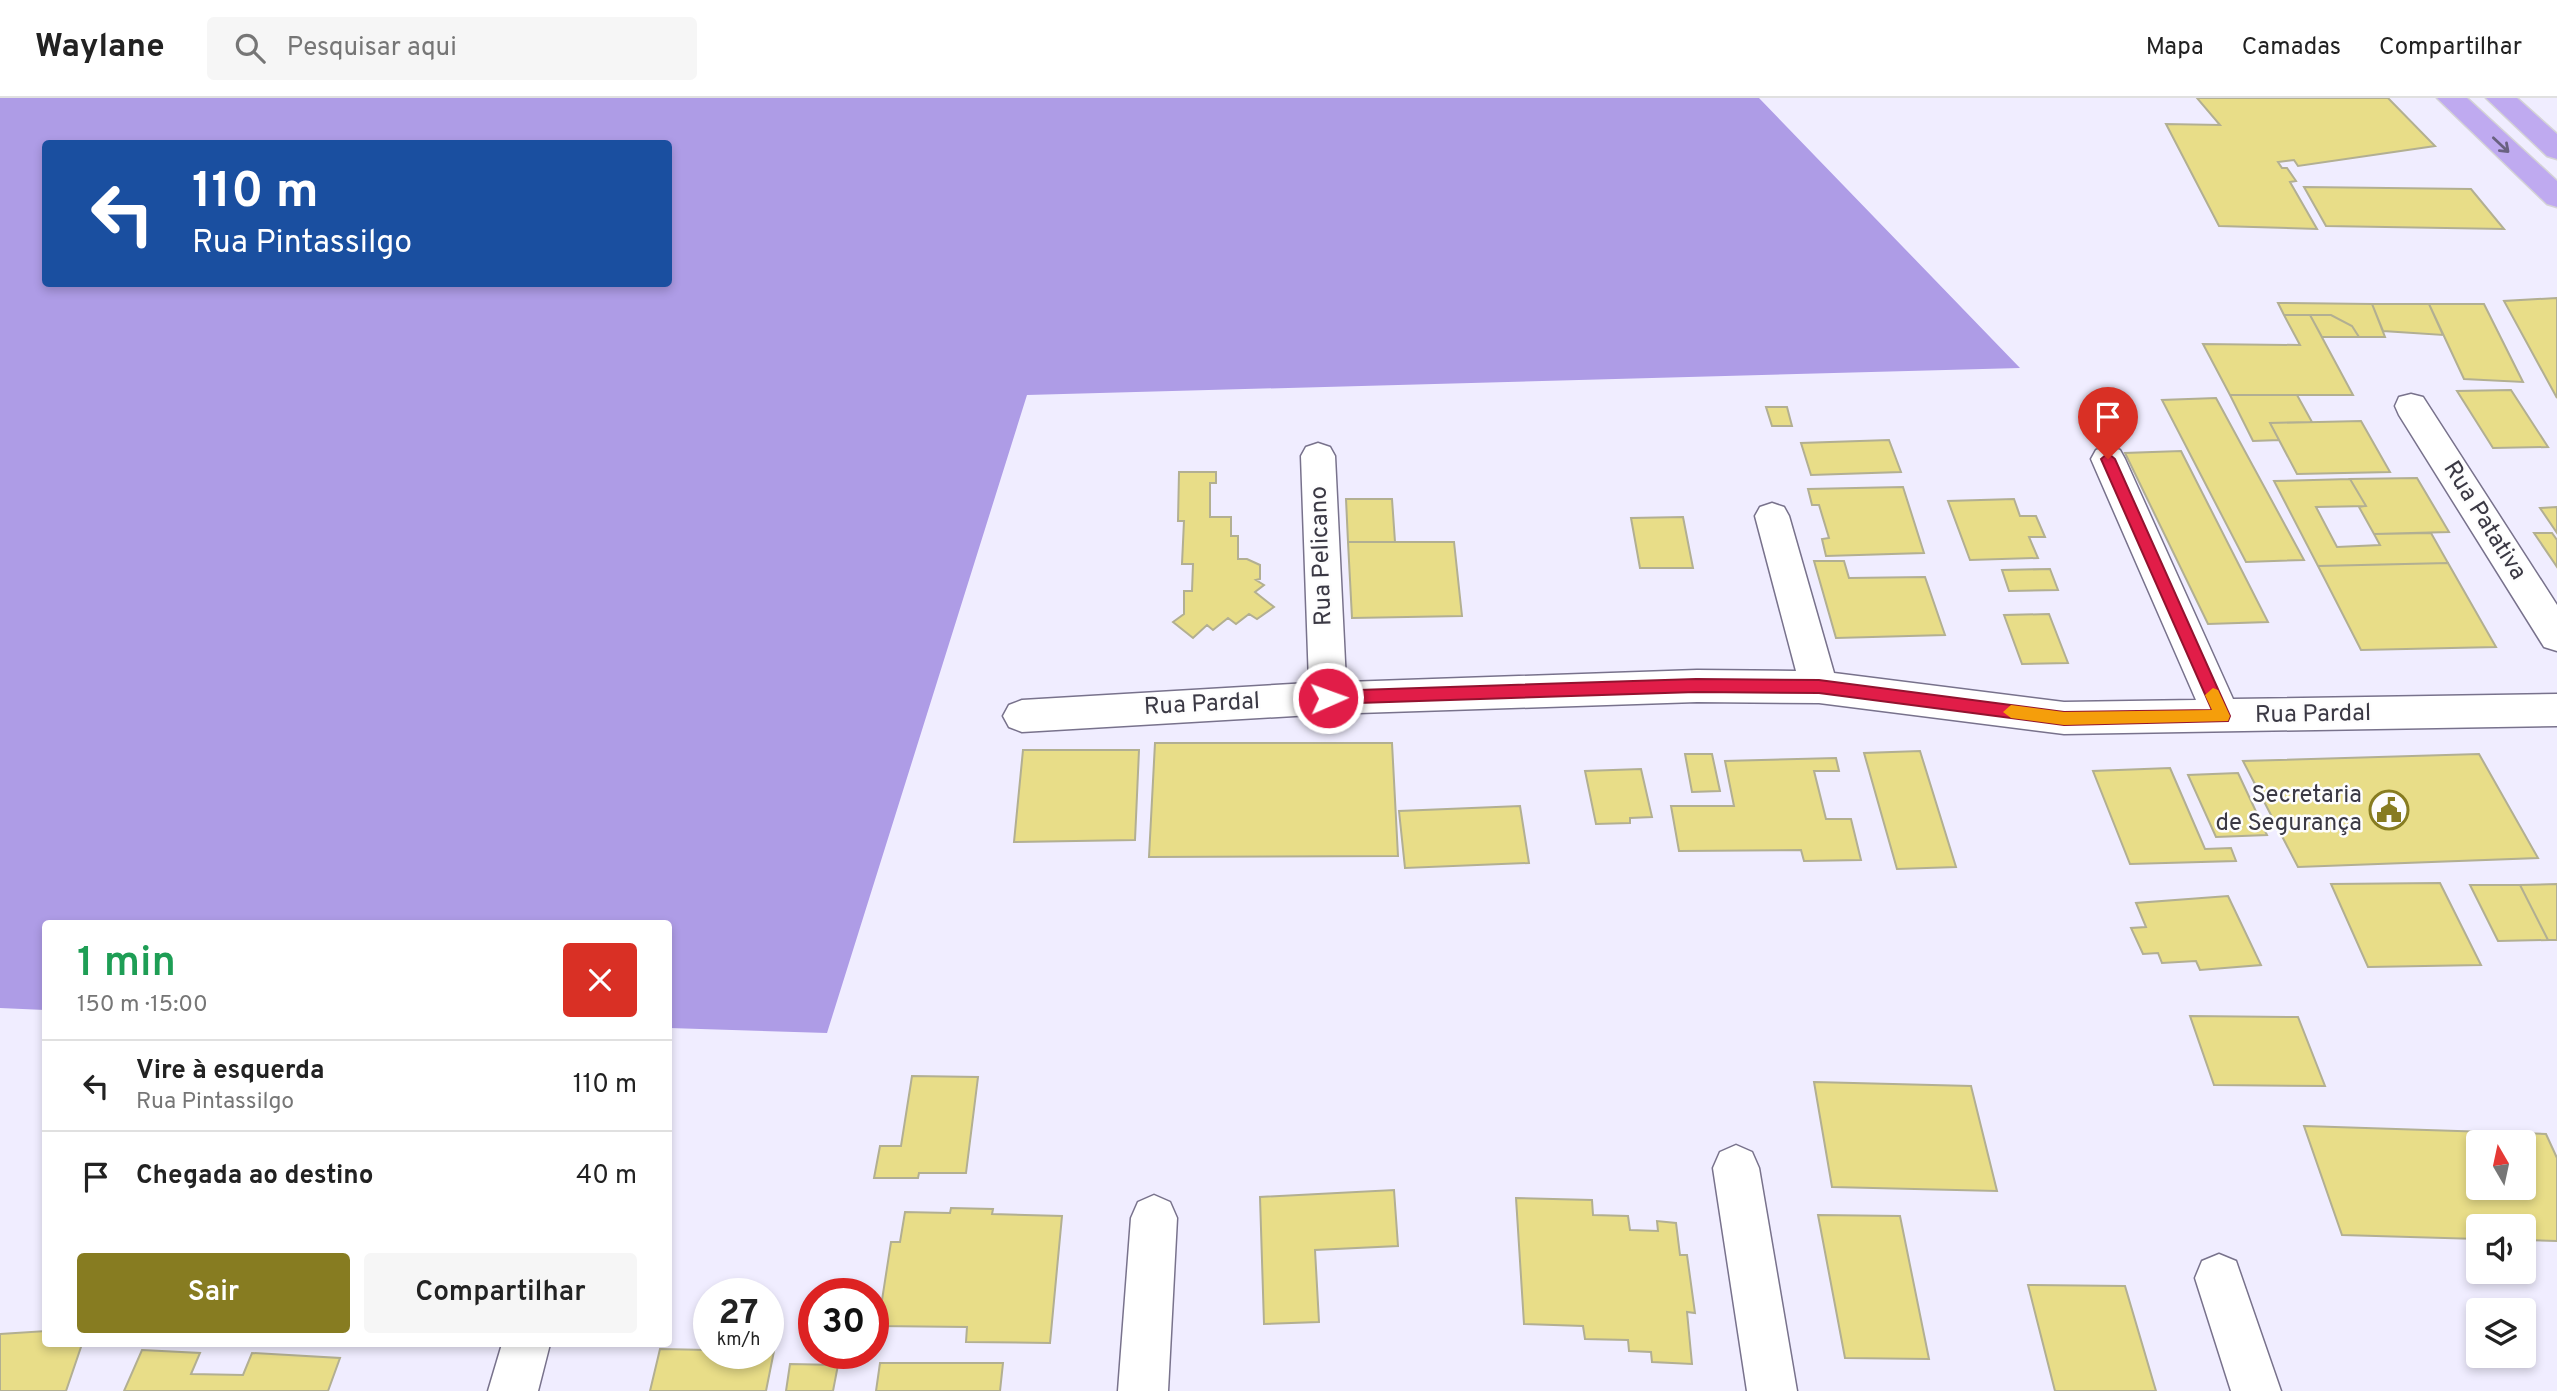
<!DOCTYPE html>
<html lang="pt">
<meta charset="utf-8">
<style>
body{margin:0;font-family:Overpass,sans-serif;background:#f6f6f6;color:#222;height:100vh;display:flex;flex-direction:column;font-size:26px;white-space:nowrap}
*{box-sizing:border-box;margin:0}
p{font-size:23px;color:#767676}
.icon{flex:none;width:38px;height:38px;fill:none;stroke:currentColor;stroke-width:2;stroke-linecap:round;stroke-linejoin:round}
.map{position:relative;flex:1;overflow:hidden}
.drawer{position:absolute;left:42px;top:822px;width:630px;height:427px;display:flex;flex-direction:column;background:#fff;border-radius:7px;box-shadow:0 4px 10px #0003}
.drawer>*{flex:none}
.banner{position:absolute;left:42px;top:42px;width:630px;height:147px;border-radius:7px;box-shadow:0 4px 10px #0003;background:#1a4fa0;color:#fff;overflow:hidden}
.needle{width:46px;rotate:351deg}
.fabs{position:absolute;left:2466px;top:1032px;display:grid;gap:14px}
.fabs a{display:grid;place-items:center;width:70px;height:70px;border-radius:7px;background:#fff;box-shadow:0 4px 10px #0003;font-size:35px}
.speed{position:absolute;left:693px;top:1180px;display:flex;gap:14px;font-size:35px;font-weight:700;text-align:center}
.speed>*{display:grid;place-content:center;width:91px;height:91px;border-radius:50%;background:#fff;box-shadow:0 4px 10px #0003;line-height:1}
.speed small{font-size:18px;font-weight:400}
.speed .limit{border:10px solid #d22;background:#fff;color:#111}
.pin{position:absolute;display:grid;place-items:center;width:60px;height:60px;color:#fff;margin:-72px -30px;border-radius:50% 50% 50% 0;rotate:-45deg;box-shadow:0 0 7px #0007}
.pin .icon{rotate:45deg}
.me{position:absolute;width:77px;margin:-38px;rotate:88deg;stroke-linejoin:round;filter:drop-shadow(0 0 5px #0008)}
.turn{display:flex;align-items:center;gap:24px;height:147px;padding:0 35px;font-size:32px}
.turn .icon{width:91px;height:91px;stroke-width:2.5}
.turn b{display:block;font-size:49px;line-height:60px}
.round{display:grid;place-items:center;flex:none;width:74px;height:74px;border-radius:7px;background:#f6f6f6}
.head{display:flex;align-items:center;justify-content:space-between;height:119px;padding:0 35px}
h1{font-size:42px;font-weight:600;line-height:52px;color:#1e9e55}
.action{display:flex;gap:14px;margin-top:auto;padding:14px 35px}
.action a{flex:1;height:80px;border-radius:7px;background:#877c21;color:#fff;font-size:28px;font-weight:600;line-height:80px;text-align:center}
.action a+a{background:#f6f6f6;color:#222}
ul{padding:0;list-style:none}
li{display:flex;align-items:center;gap:21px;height:91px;padding:0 35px;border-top:2px solid #e0e0e0}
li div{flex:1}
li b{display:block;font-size:26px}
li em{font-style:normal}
header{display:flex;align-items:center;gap:42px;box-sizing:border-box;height:98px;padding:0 35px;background:#fff;border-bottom:2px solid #e0e0e0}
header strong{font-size:33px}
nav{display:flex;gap:38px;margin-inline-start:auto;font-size:24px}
.search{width:490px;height:63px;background:#f6f6f6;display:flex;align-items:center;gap:18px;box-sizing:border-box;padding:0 24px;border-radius:7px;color:#767676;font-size:26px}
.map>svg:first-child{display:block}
.forest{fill:#ae9ce6;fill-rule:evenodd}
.building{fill:#e8dd88;stroke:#b2af92;stroke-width:2;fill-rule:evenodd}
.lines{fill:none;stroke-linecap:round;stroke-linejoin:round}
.minor-casing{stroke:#78728c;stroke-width:3}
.major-casing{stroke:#d4d3d6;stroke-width:3}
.minor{fill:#fff;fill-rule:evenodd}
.major{fill:#bfaaf0;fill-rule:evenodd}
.oneway{stroke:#696180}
.route{fill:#e11d48;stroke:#92132f;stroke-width:2}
.slow{fill:#f59e0b}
.labels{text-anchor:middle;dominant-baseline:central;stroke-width:5;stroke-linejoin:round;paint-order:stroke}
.street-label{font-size:24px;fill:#3b3944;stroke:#fdfdfd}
.poi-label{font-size:24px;fill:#3b3944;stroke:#fdfdfd;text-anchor:end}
</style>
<header>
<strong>Waylane</strong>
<div class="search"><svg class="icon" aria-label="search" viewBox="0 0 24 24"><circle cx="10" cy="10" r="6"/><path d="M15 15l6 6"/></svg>Pesquisar aqui</div>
<nav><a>Mapa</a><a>Camadas</a><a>Compartilhar</a></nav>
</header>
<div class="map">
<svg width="2557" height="1293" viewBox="0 0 2557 1293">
<rect width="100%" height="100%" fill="#f0edff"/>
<path class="forest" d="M0,0H1759L2020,270L1027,297L827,935L669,930L668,826H46L45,912L0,910ZM46,46H668V186H46Z"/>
<path class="building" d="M2197,0H2388L2435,48L2298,68L2294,62L2278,64L2282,70H2287L2296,83L2290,84L2317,131L2219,128L2166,26L2220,27Z
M2304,89L2471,91L2504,131L2326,128Z
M2557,200V300L2504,203Z
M2278,205L2372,206L2385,239H2359L2352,228L2331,217H2284Z
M2372,206H2429L2443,237L2383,233Z
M2429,206H2484L2523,284L2464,281Z
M2284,217H2310L2353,297H2230L2203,246L2300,247Z
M2310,217H2331L2352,228L2359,239H2322Z
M2511,292L2548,349L2493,350L2457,293Z
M2230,297H2297L2312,324L2270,325L2279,342L2253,343Z
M2216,300L2304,462L2246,464L2162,302Z
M1766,309H1787L1792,328H1772Z
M2361,323L2390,374L2297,376L2270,325Z
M1889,342L1901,374L1811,377L1801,345Z
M2181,353L2268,524L2208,526L2125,355Z
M1179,374H1216V385H1210V419H1231V438H1238V461H1247L1260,467V481L1256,482L1264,487L1255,494L1274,509L1257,521L1249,516L1236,526L1228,520L1213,532L1207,527L1193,540L1173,524L1184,516V493H1192L1193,466H1182L1184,423H1178Z
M2417,380L2449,434L2374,436L2359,409L2366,408L2350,381Z
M2350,381L2366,408L2316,409L2337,449L2380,447L2374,436L2431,435L2448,465L2318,468L2274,383Z
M1903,389L1924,455L1826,458L1822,441L1829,440L1819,407H1812L1808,391Z
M1346,401H1392L1395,444H1348Z
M2014,401L2020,418H2036L2045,439H2029L2038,460L1970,462L1948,403Z
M2557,409V435L2540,410Z
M1683,419L1693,470H1640L1631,420Z
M2534,435H2552L2557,442V469Z
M1348,444H1454L1462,518L1352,520Z
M1814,463H1844L1849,480L1925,479L1945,537L1836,540Z
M2448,465L2496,549L2361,552L2318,468Z
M2050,471L2058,492L2009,493L2002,472Z
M2049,516L2068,565L2022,566L2004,517Z
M1155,645H1392L1398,758L1149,759Z
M1023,652H1139L1135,742L1014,744Z
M1920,653L1956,769L1897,771L1864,655Z
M1685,656H1712L1720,693L1692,694Z
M2479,656L2538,760L2298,769L2243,663Z
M1836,660L1839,673H1814L1826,721H1851L1861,762L1804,763L1801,752L1679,753L1671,708H1734L1725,663Z
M2170,670L2205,751L2231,750L2236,763L2130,766L2093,673Z
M1641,671L1652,719L1630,720V725L1596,726L1585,673Z
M2238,675L2267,737L2216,739L2188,677Z
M1520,708L1529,765L1405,770L1399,713Z
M2440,785L2481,867L2368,869L2331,786Z
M2557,786V842H2548L2520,787Z
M2470,787H2520L2548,842L2498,843Z
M2228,798L2261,867L2200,872L2196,863L2162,865L2158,855L2143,856L2131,830L2146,829L2136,805Z
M2190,918L2298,919L2325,988L2214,987Z
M912,978L978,979L966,1075H919L918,1080H874L880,1048H901Z
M1814,984L1971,988L1997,1093L1832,1089Z
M2304,1028L2546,1036L2557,1060V1143L2524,1142V1129H2478V1141L2342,1137ZM2478,1045H2524V1090H2478Z
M1394,1092L1398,1148L1315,1152L1319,1224L1264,1226L1260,1099Z
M1516,1100L1592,1102L1593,1117L1628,1118L1630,1132L1658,1133L1657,1123L1676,1125L1680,1157H1687L1695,1215L1687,1214L1692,1266L1652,1264L1651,1254L1629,1253L1628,1242L1585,1241L1583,1228L1524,1226Z
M951,1110L993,1111L992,1116L1062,1118L1050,1245L966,1244L967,1229L878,1228L891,1144H900L905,1114L950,1115Z
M1818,1117L1900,1118L1929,1261L1845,1260Z
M2028,1187L2125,1188L2156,1293H2055Z
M46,1233V1246H82L66,1293H0V1236Z
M660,1251L709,1252V1255L774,1253L766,1293H650Z
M142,1252L200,1255L191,1276L243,1277L252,1255L340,1260L328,1293H124Z
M880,1265H1003L1000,1293H876Z
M790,1266L838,1267L833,1293H786Z"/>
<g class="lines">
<defs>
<path id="minor" d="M2411,296L2423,299L2557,507V553L2544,549L2399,317L2395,308L2399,299Z
M1318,345L1330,349L1335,358L1346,584L1697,572L1796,573L1755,418L1760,409L1772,405L1784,409L1789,418L1834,575L2064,604L2196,602L2091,361L2096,352L2108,348L2120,352L2125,361L2233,601L2557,596V628L2064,636L1819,605L1697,604L1328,616L1022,634L1009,629L1003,618L1009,607L1022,602L1309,585L1301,358L1306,349Z
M1736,1047L1752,1054L1759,1070L1797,1293H1747L1713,1070L1720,1054Z
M1154,1097L1170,1104L1177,1120L1168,1293H1118L1131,1120L1138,1104Z
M2219,1156L2236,1163L2281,1293H2231L2195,1180L2202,1163Z
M502,1246H550L538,1293H488Z"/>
<path id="major" d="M2437,0H2467L2557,83V109L2547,106Z
M2486,0H2517L2557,36V61L2547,58Z"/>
</defs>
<use href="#minor" class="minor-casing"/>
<use href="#major" class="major-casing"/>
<use href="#minor" class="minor"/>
<use href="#major" class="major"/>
</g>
<defs><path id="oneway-shaft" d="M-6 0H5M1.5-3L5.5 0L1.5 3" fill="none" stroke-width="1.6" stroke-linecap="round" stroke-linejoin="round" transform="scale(1.75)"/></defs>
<use class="oneway" href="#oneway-shaft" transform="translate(2501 47) rotate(43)"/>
<path class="route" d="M2108,355L2115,361L2230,618L2228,623L2064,627L1819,595L1696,594L1328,606L1320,600L1328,593L1696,581L1819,582L2064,614L2212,612L2101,361Z"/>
<path class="slow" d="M2213,590L2218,592L2230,618L2228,623L2064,627L2011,620L2003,614L2011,607L2064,614L2212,612L2205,597Z"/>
<defs>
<symbol id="civic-ring" viewBox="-11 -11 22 22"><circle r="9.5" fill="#fdfdfd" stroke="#877c21" stroke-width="1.5"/><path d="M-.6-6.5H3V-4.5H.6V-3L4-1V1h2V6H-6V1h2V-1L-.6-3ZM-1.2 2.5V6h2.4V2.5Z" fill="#877c21"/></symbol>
</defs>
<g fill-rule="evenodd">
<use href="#civic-ring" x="2367" y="690" width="44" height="44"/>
</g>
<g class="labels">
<g class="street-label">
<text transform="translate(2484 423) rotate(58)">Rua Patativa</text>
<text transform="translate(1322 458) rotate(-92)">Rua Pelicano</text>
<text transform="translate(1202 607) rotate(-3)">Rua Pardal</text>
<text transform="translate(2313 617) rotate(-1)">Rua Pardal</text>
</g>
<g class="poi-label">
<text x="2362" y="698">Secretaria<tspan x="2362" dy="28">de Segurança</tspan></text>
</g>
</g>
</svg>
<div class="fabs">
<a><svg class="needle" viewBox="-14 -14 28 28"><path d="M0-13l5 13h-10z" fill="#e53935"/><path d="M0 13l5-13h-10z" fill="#767676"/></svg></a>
<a><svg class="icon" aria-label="sound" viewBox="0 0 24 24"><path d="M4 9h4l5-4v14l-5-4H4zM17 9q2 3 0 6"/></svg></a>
<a><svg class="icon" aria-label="layers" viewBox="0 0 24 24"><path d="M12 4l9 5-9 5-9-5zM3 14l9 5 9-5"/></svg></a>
</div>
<div class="speed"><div>27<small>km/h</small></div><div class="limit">30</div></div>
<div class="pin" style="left:2108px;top:361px;background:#d93025"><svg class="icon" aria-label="arrive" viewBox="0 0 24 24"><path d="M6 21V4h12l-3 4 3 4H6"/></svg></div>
<svg class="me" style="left:1328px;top:600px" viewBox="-20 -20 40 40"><circle r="17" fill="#e11d48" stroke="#fff" stroke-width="3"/><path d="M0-11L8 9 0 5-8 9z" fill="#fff"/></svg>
<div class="banner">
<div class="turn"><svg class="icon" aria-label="left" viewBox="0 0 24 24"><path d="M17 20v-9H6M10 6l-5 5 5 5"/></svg><div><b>110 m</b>Rua Pintassilgo</div></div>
</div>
<section class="drawer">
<div class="head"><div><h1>1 min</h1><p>150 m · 15:00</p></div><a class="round" style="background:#d93025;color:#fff"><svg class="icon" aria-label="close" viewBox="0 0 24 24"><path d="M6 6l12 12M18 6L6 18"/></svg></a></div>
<ul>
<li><svg class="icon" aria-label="left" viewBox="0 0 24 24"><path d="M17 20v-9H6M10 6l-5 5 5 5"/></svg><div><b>Vire à esquerda</b><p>Rua Pintassilgo</p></div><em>110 m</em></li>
<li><svg class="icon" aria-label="arrive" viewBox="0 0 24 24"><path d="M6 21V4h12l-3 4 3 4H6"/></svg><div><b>Chegada ao destino</b></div><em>40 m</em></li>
</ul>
<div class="action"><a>Sair</a><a>Compartilhar</a></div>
</section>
</div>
